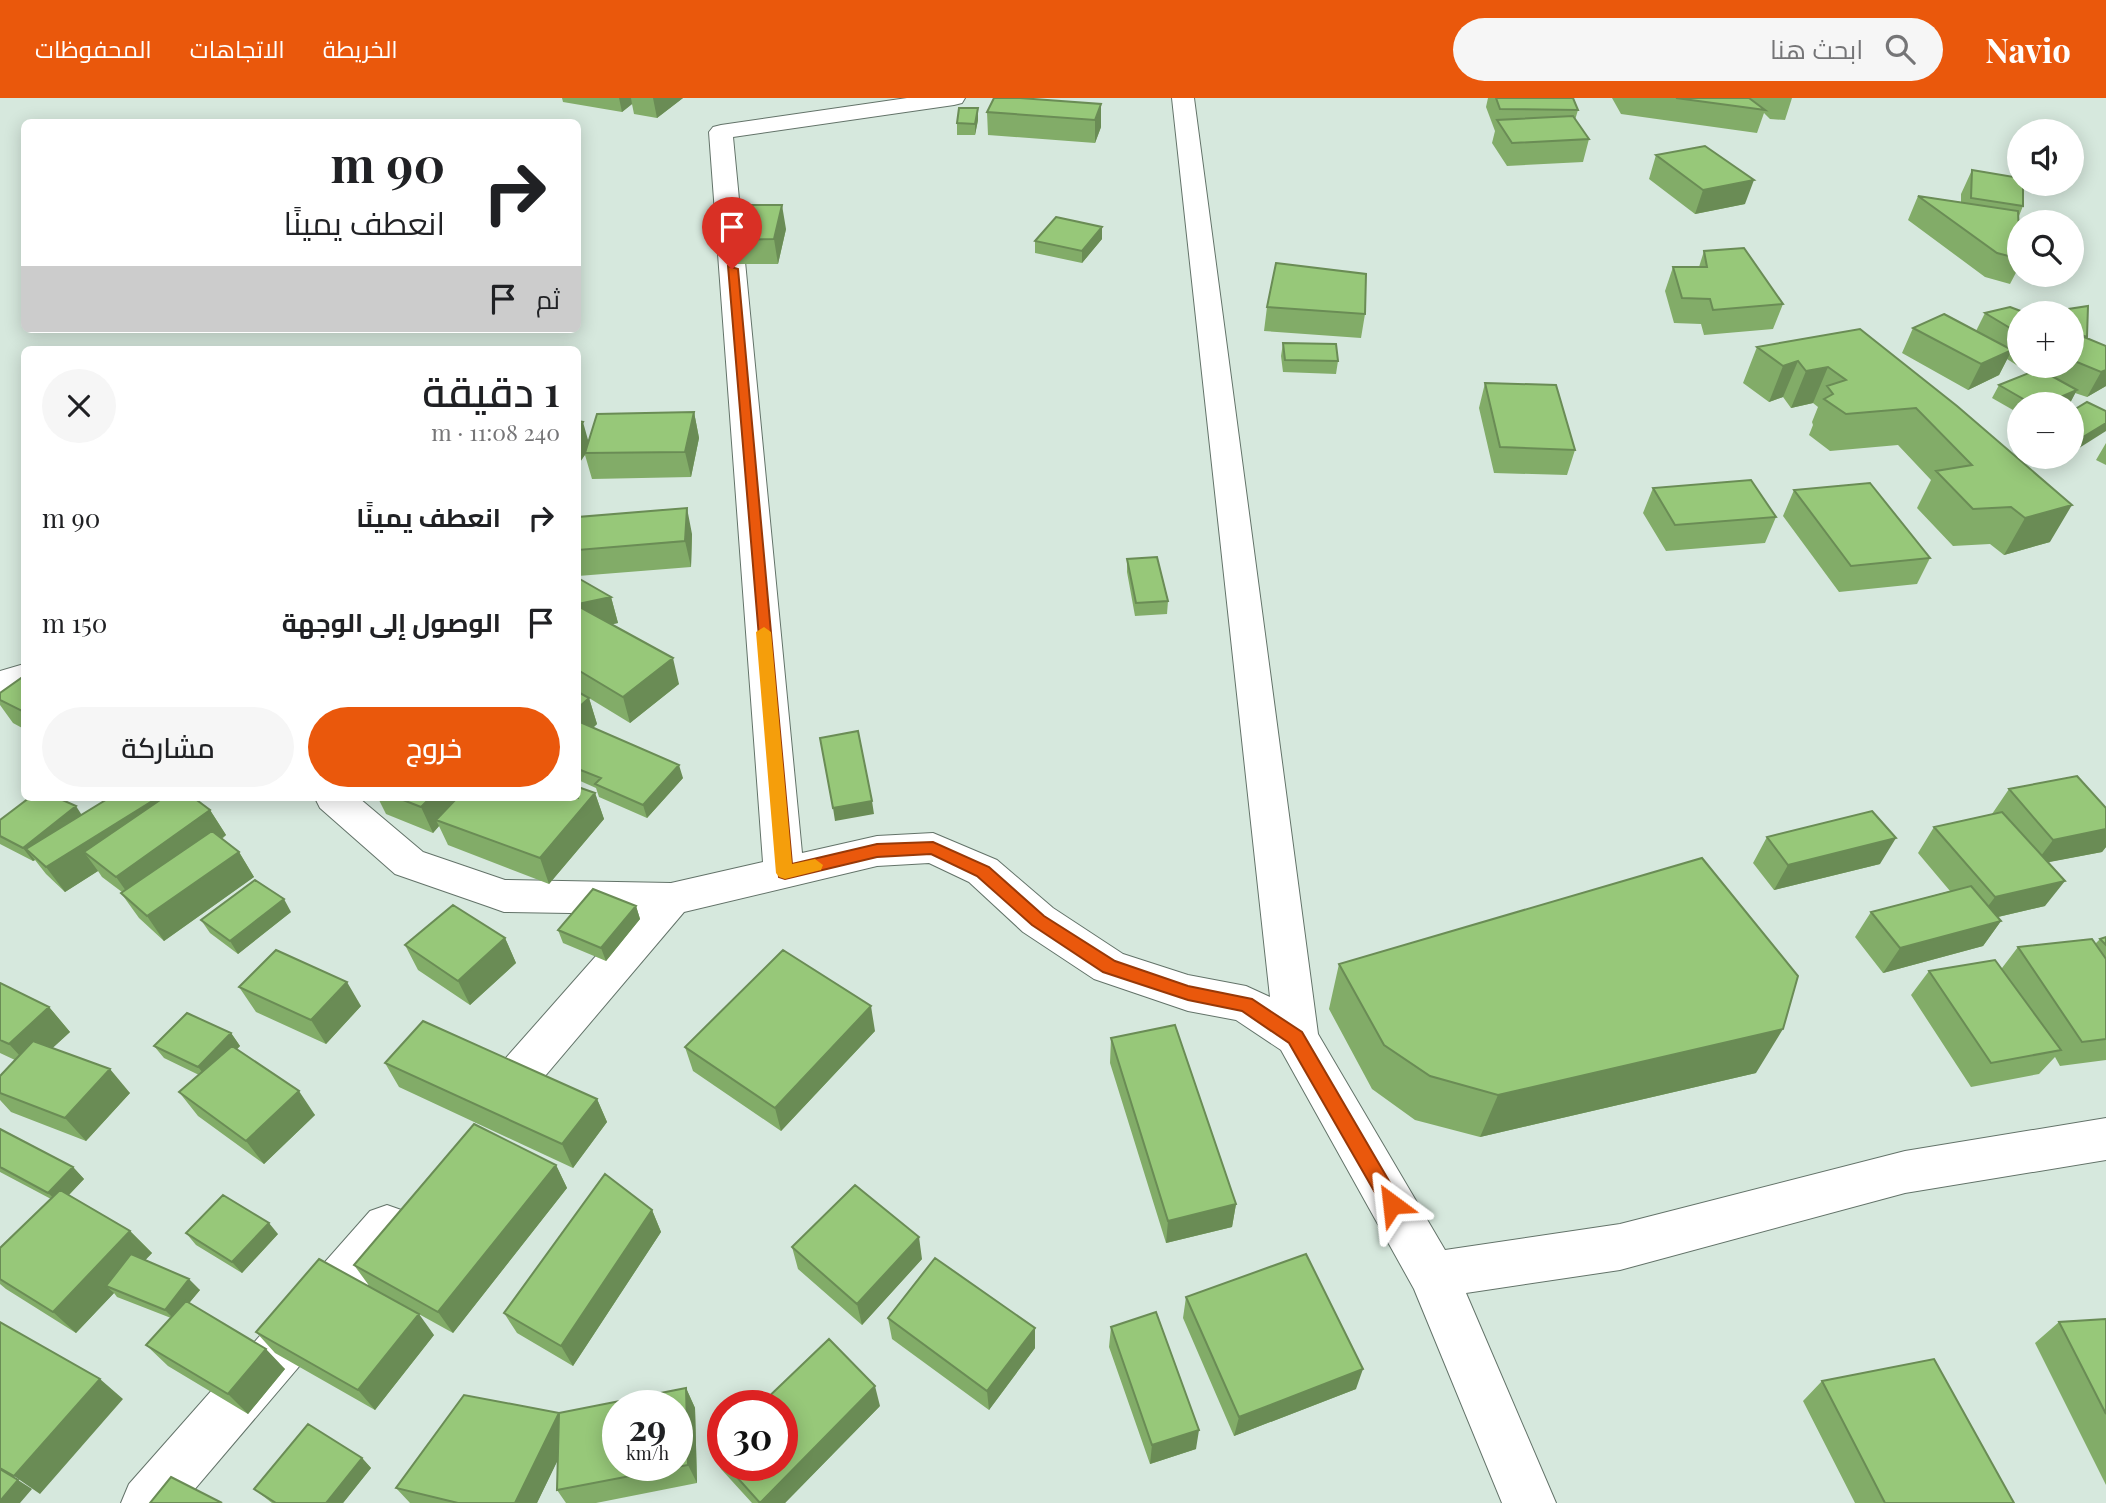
<!DOCTYPE html>
<html lang="ar">
<meta charset="utf-8">
<style>
body{margin:0;font-family:"Playfair Display",Cairo,serif;background:#f6f6f6;color:#202124;direction:rtl;height:100vh;display:flex;flex-direction:column;font-size:26px;white-space:nowrap}
*{box-sizing:border-box;margin:0}
p{font-size:23px;color:#757577}
.icon{flex:none;width:38px;height:38px;fill:none;stroke:currentColor;stroke-width:2;stroke-linecap:round;stroke-linejoin:round}
.map{position:relative;flex:1;overflow:hidden;direction:ltr}
.drawer{position:absolute;left:21px;top:248px;width:560px;height:455px;display:flex;flex-direction:column;background:#fff;border-radius:10px;box-shadow:0 4px 18px #0003;direction:rtl}
.drawer>*{flex:none}
.banner{position:absolute;left:21px;top:21px;width:560px;height:214px;border-radius:10px;box-shadow:0 4px 18px #0003;direction:rtl;background:#fff;color:#202124;overflow:hidden}
.controls{position:absolute;left:2007px;top:21px;display:grid;gap:14px}
.controls a{display:grid;place-items:center;width:77px;height:77px;border-radius:50%;background:#fff;box-shadow:0 4px 18px #0003;font-size:35px}
.speed{position:absolute;left:602px;top:1292px;display:flex;gap:14px;font-size:35px;font-weight:700;text-align:center}
.speed>*{display:grid;place-content:center;width:91px;height:91px;border-radius:50%;background:#fff;box-shadow:0 4px 18px #0003;line-height:1}
.speed small{font-size:18px;font-weight:400}
.speed .limit{border:10px solid #d22;background:#fff;color:#111}
.pin{position:absolute;display:grid;place-items:center;width:60px;height:60px;color:#fff;margin:-72px -30px;border-radius:50% 50% 50% 0;rotate:-45deg;box-shadow:0 0 7px #0007}
.pin .icon{rotate:45deg}
.me{position:absolute;width:77px;margin:-38px;rotate:330deg;stroke-linejoin:round;filter:drop-shadow(0 0 5px #0008)}
.turn{display:flex;align-items:center;gap:24px;height:147px;padding:0 21px;font-size:32px}
.turn .icon{width:91px;height:91px;stroke-width:2.5}
.turn b{display:block;font-size:49px;line-height:60px}
.then{display:flex;align-items:center;height:66px;padding:0 21px;background:#0003;gap:14px;font-size:26px}
.round{display:grid;place-items:center;flex:none;width:74px;height:74px;border-radius:37px;background:#f6f6f6}
.summary{display:flex;align-items:center;justify-content:space-between;height:119px;padding:0 21px}
h1{font-size:42px;font-weight:600;line-height:52px}
.primary-button{display:flex;gap:14px;margin-top:auto;padding:14px 21px}
.primary-button a{flex:1;height:80px;border-radius:42px;background:#ea580c;color:#fff;font-size:28px;font-weight:600;line-height:80px;text-align:center}
.primary-button a+a{background:#f6f6f6;color:#202124}
ul{padding:0;list-style:none}
li{display:flex;align-items:center;gap:21px;height:105px;padding:0 21px}
li div{flex:1}
li b{display:block;font-size:26px}
li em{font-style:normal}
header{display:flex;align-items:center;gap:42px;box-sizing:border-box;height:98px;padding:0 35px;background:#ea580c;color:#fff}
header strong{font-size:33px}
nav{display:flex;gap:38px;margin-inline-start:auto;font-size:24px}
.search{width:490px;height:63px;background:#f6f6f6;display:flex;align-items:center;gap:18px;box-sizing:border-box;padding:0 24px;border-radius:38px;color:#757577;font-size:26px}
.map>svg:first-child{display:block}
.lines{fill:none;stroke-linecap:round;stroke-linejoin:round}
.street-casing{stroke:#637369;stroke-width:2}
.street{fill:#fff;fill-rule:evenodd}
.wall{fill:#82ac68}
.shaded-wall{fill:#6a8c55}
.building{fill:#97c879;stroke:#6a8c55;stroke-width:2;fill-rule:evenodd}
.route{fill:#ea580c;stroke:#983908;stroke-width:2}
.slow{fill:#f59e0b}
</style>
<header>
<strong>Navio</strong>
<div class="search"><svg class="icon" aria-label="search" viewBox="0 0 24 24"><circle cx="10" cy="10" r="6"/><path d="M15 15l6 6"/></svg>ابحث هنا</div>
<nav><a>الخريطة</a><a>الاتجاهات</a><a>المحفوظات</a></nav>
</header>
<div class="map">
<svg width="2106" height="1405" viewBox="0 0 2106 1405">
<rect width="100%" height="100%" fill="#d6e8dd"/>
<g class="lines">
<defs>
<path id="street" d="M907,0H965L962,5L954,7L733,39L802,755L877,738L933,735L997,762L1053,810L1123,856L1188,877L1246,888L1270,899L1172,0H1194L1318,936L1445,1152L1620,1126L1905,1053L2106,1020V1062L1905,1095L1620,1172L1466,1195L1556,1405H1502L1414,1191L1281,952L1236,922L1188,913L1094,881L1023,834L969,784L929,765L877,768L684,814L507,1023L491,1029L475,1023L468,1009L475,995L633,816L504,814L490,809L395,776L320,710L315,700H359L423,754L505,782L671,785L763,764L709,34L713,29L721,27Z
M24,566V590L0,597V573Z
M387,1107L404,1113L411,1129L404,1145L183,1405H121L129,1386L370,1113Z"/>
</defs>
<use href="#street" class="street-casing"/>
<use href="#street" class="street"/>
</g>
<path class="wall" d="M562,0H683L657,20L634,16L632,6L622,14L563,4Z
M1488,0H1573L1578,12L1575,22L1589,41L1583,64L1507,68L1492,45L1495,33L1486,9Z
M1612,0H1792L1785,22L1770,21L1764,15L1757,35L1621,16Z
M1101,6V29L1095,45L988,37L987,14Z
M978,10V22L975,37H957V25Z
M1656,57L1745,106L1695,116L1649,81Z
M1972,72L2023,108L2019,118L2020,167L2010,186L1985,179L1908,122L1918,98L1961,104V96Z
M786,131L778,166H736L732,142Z
M1102,141L1082,165L1035,155V143Z
M1704,153L1783,206L1773,231L1704,237L1701,226L1674,225L1665,193L1673,169H1699Z
M1267,209L1365,216L1361,240L1264,233Z
M1985,215H2020V268H2072V215L2087,240L2106,248V288L2087,299L2075,295L2070,305L2067,306H2020V316L1992,300L1999,287L2029,275L2007,261L1999,277L1968,292L1902,255L1913,230L1976,233Z
M1860,231L2050,444L2004,457L1990,446L1953,448L1917,410L1931,382L1898,347L1830,353L1809,337L1813,327L1812,324L1818,309L1813,305L1791,310L1783,299L1769,304L1743,285L1757,249Z
M1283,245L1338,263L1336,276L1283,274L1281,258Z
M1485,285L1575,352L1567,377L1494,375L1479,310Z
M2072,313H2106L2076,352L2072,350Z
M694,314L699,340L691,379L592,381L585,357L578,367L588,343Z
M2106,345V367L2096,362Z
M1653,390L1776,419L1765,445L1666,453L1643,415Z
M1794,392L1930,460L1917,486L1839,494L1783,418Z
M578,419L692,436L691,469L578,478Z
M1127,461L1168,503L1167,516L1135,518L1127,474Z
M578,480L611,499L618,525L612,526L679,586L630,625L589,600L597,626L593,630L683,680L647,720L599,699L596,690L578,682V594L588,600L578,593Z
M24,578V631L13,625L0,607V595Z
M2009,691L2106,710V749L2102,754L2048,764L2045,808L1998,819L2001,823L1983,848L1883,875L1855,839L1871,814L1950,793L1918,755L1934,729L1992,716Z
M595,695L604,721L549,786L448,747L439,728L433,735L386,716L378,700H578Z
M109,700H196L198,703L210,712L226,737L222,741L239,754L254,779L164,843L139,820L121,795L122,794L102,779L98,773L65,794L46,776L35,762L33,763L0,746V722L82,717Z
M1767,739L1880,766L1774,792L1753,765Z
M636,808L640,821L606,863L563,845L558,832Z
M291,814L238,856L210,835L201,822Z
M2106,839V962L2060,968L2055,959L2039,976L1971,989L1911,897L1929,873L2002,870L2018,849L2095,846L2100,841Z
M505,840L516,865L470,907L418,872L405,847Z
M1339,866L1756,975L1480,1039L1415,1022L1372,991L1329,911Z
M0,885L49,909L70,934L52,950L130,995L86,1043L11,1014L0,1002V978L15,962L0,955Z
M239,889L361,908L326,946L256,914Z
M875,933L781,1033L693,973L685,949Z
M231,935L240,948L237,951L315,1017L264,1066L198,1018L179,994L199,977L164,960L154,948Z
M1111,940L1236,1106L1232,1129L1166,1145L1110,965Z
M385,965L597,1001L607,1024L573,1070L399,989Z
M0,1031L73,1069L84,1081L69,1097L130,1133L152,1155L145,1162L200,1192L189,1205L285,1271L248,1316L168,1268L146,1247L171,1220L117,1199L114,1195L76,1235L6,1191L0,1186V1150L51,1101L0,1074Z
M556,1067L567,1090L453,1235L370,1189L354,1167Z
M652,1112L661,1134L573,1268L517,1235L504,1215Z
M186,1135L278,1136L242,1175L196,1147Z
M792,1149L922,1161L862,1227L798,1171Z
M1186,1199L1356,1291L1234,1338L1183,1220Z
M888,1220L1035,1250L989,1312L892,1241Z
M2106,1221V1387L2035,1245L2059,1224Z
M1111,1229L1196,1351L1150,1366L1109,1249Z
M256,1234L434,1237L375,1312L275,1255Z
M1822,1283L2014,1405H1855L1803,1303Z
M686,1290L695,1310L697,1385L596,1405H566L557,1392V1363L537,1405H410L396,1390L559,1315Z
M880,1308L785,1405H752L721,1371L713,1353L723,1343V1367H782Z
M362,1360L371,1370L343,1405H272L254,1391Z"/>
<path class="shaded-wall" d="M619,0H631L632,6L622,14Z
M653,0H683L657,20Z
M1101,6V29L1095,45V22Z
M978,10V22L975,37V26Z
M1754,82L1745,106L1695,116L1703,92Z
M782,107L786,131L778,166L774,141Z
M1102,129V141L1082,165V153Z
M2012,252L1999,277L1968,292L1981,266Z
M1798,263L1783,299L1769,304L1783,268Z
M1828,269L1813,305L1791,310L1806,273Z
M2106,272V288L2087,299L2101,274Z
M2077,292L2070,305L2067,306H2044Z
M694,314L699,340L691,379L685,354Z
M583,324L590,349L578,367V332Z
M2106,325V333L2076,352L2083,339Z
M2072,407L2050,444L2004,457L2025,420Z
M687,410L692,436L691,469L685,443Z
M611,499L618,525L578,534V506Z
M673,560L679,586L630,625L623,599Z
M589,600L597,626L578,643V610Z
M679,667L683,680L647,720L643,707Z
M595,695L604,721L549,786L540,760Z
M157,700H196L201,708L84,754L98,773L65,794L46,769Z
M430,700H467L436,722L439,728L433,735L421,709Z
M872,703L874,716L835,723L833,710Z
M76,708L85,722L26,751L35,762L33,763L23,750Z
M210,712L226,737L134,804L116,779Z
M2106,731V749L2102,754L2034,767L2053,742Z
M1896,740L1880,766L1774,792L1788,767Z
M239,754L254,779L164,843L147,818Z
M2065,783L2045,808L1976,824L1995,799Z
M284,801L291,814L238,856L230,843Z
M636,808L640,821L606,863L601,850Z
M2001,823L1983,848L1883,875L1900,850Z
M505,840L516,865L470,907L458,883Z
M347,884L361,908L326,946L311,922Z
M871,908L875,933L781,1033L775,1010Z
M49,909L70,934L31,970L9,946Z
M1783,931L1756,975L1480,1039L1498,997Z
M231,935L240,948L208,981L198,969Z
M110,971L130,995L86,1043L65,1020Z
M299,993L315,1017L264,1066L246,1043Z
M597,1001L607,1024L573,1070L562,1046Z
M556,1067L567,1090L453,1235L438,1214Z
M73,1069L84,1081L60,1106L48,1095Z
M1236,1106L1232,1129L1166,1145L1168,1123Z
M652,1112L661,1134L573,1268L561,1248Z
M269,1125L278,1136L242,1175L232,1164Z
M130,1133L152,1155L117,1192L106,1188L114,1195L76,1235L53,1214Z
M919,1139L922,1161L862,1227L857,1206Z
M189,1181L200,1192L175,1222L165,1212Z
M419,1216L434,1237L375,1312L358,1292Z
M1035,1230V1250L989,1312L987,1293Z
M266,1251L285,1271L248,1316L228,1296Z
M1363,1271L1356,1291L1234,1338L1239,1319Z
M100,1281L123,1301L40,1396L14,1378Z
M875,1288L880,1308L785,1405H761Z
M686,1290L695,1310L697,1385L688,1367Z
M559,1315L571,1335L537,1405H515Z
M1199,1332L1196,1351L1150,1366L1152,1347Z
M362,1360L371,1370L343,1405H326Z
M18,1382L32,1391L20,1405H0V1403Z"/>
<path class="building" d="M994,0H1020L1101,6L1095,22L987,14Z
M1496,0H1573L1578,12L1500,11Z
M1676,0H1749L1765,12Z
M959,10H978L975,26L957,25Z
M1573,18L1589,41L1512,45L1497,22Z
M1705,48L1754,82L1703,92L1656,57Z
M1972,72L2020,80V86H2023V108L1971,100Z
M1918,98L2018,113L2020,161L1997,155Z
M741,107H782L774,141L732,142Z
M1056,119L1102,129L1082,153L1035,143Z
M1744,150L1783,206L1713,212L1710,201L1682,200L1673,169H1707L1704,153Z
M1276,165L1366,176L1365,216L1267,209Z
M2088,208L2087,239L2072,234V215H2042Z
M2010,209L2026,215H2020V236L1985,215Z
M1944,216L2012,252L1981,266L1913,230Z
M1860,231L1957,308L2072,407L2025,420L2011,409L1973,411L1936,373L1972,367L1916,310L1846,316L1824,301L1833,296L1827,288L1846,282L1828,269L1806,273L1798,263L1783,268L1757,249Z
M2072,234L2106,248V272L2101,274L2072,262Z
M1283,245L1336,246L1338,263L1285,262Z
M2039,271L2077,292L2044,306H2032L1999,287Z
M1485,285L1556,287L1575,352L1500,349Z
M2087,304L2106,313V325L2083,339L2072,333V313Z
M694,314L685,354L585,355L597,316Z
M578,323L583,324L578,332Z
M1751,382L1776,419L1675,427L1653,390Z
M1870,385L1930,460L1851,468L1794,392Z
M687,410L685,443L578,452V419Z
M1157,459L1168,503L1136,505L1127,461Z
M578,480L611,499L578,506Z
M578,508L673,560L623,599L578,572Z
M24,578V614L0,602V595Z
M578,594L589,600L578,610Z
M580,624L679,667L643,707L595,686L601,680L578,671V626Z
M858,633L872,703L833,710L820,640Z
M2077,678L2106,710V731L2053,742L2009,691Z
M578,689L595,695L540,760L436,722L457,700H578Z
M29,700H58L76,708L23,750L0,738V722Z
M109,700H157L46,769L26,751Z
M163,700H194L210,712L116,779L84,754Z
M398,700H430L421,709Z
M1872,713L1896,740L1788,767L1767,739Z
M2002,714L2065,783L1995,799L1934,729Z
M212,733L239,754L147,818L121,795Z
M1702,760L1798,878L1783,931L1498,997L1430,978L1384,947L1339,866Z
M255,782L284,801L230,843L201,822Z
M1971,788L2001,823L1900,850L1871,814Z
M593,791L636,808L601,850L558,832Z
M453,807L505,840L458,883L405,847Z
M2106,839V847L2100,841Z
M2092,841L2106,861V941L2082,944L2018,849Z
M276,852L347,884L311,922L239,889Z
M783,852L871,908L775,1010L685,949Z
M1995,862L2061,952L1991,965L1929,873Z
M0,885L49,909L9,946L0,942Z
M187,915L231,935L198,969L154,948Z
M423,923L597,1001L562,1046L385,965Z
M1175,927L1236,1106L1168,1123L1111,940Z
M33,943L110,971L65,1020L0,995V978Z
M232,948L299,993L246,1043L179,994Z
M474,1026L556,1067L438,1214L354,1167Z
M0,1031L73,1069L48,1095L0,1069Z
M605,1076L652,1112L561,1248L504,1215Z
M855,1087L919,1139L857,1206L792,1149Z
M60,1092L130,1133L53,1214L0,1181V1150Z
M223,1097L269,1125L232,1164L186,1135Z
M131,1156L189,1181L165,1212L106,1188Z
M1306,1156L1363,1271L1239,1319L1186,1199Z
M935,1160L1035,1230L987,1293L888,1220Z
M319,1161L419,1216L358,1292L256,1234Z
M186,1203L266,1251L228,1296L146,1247Z
M1156,1214L1199,1332L1152,1347L1111,1229Z
M2106,1221V1316L2059,1224Z
M0,1224L100,1281L14,1378L0,1370Z
M829,1241L875,1288L760,1405L726,1367H782V1307H760Z
M1934,1261L2014,1405H1885L1822,1283Z
M686,1290L688,1367L557,1392L559,1315L515,1405H458L396,1390L464,1297L559,1315ZM618,1307H677V1367H618Z
M308,1326L362,1360L326,1405H276L254,1391Z
M723,1343V1363L713,1353Z
M0,1371L18,1382L0,1403Z
M171,1379L222,1405H150Z"/>
<path class="route" d="M728,168L738,171L792,766L877,746L933,744L989,769L1044,818L1115,863L1188,888L1252,901L1302,934L1399,1100L1402,1106L1399,1112L1392,1115L1385,1112L1289,945L1242,913L1188,902L1103,874L1032,827L977,778L931,756L877,759L785,781L779,779Z"/>
<path class="slow" d="M764,529L771,534L792,766L815,761L823,767L821,772L785,781L779,779L776,775L756,534Z"/>
</svg>
<div class="controls">
<a><svg class="icon" aria-label="sound" viewBox="0 0 24 24"><path d="M4 9h4l5-4v14l-5-4H4zM17 9q2 3 0 6"/></svg></a>
<a><svg class="icon" aria-label="search" viewBox="0 0 24 24"><circle cx="10" cy="10" r="6"/><path d="M15 15l6 6"/></svg></a>
<a>+</a>
<a>−</a>
</div>
<div class="speed"><div>29<small>km/h</small></div><div class="limit">30</div></div>
<div class="pin" style="left:732px;top:171px;background:#d93025"><svg class="icon" aria-label="arrive" viewBox="0 0 24 24"><path d="M6 21V4h12l-3 4 3 4H6"/></svg></div>
<svg class="me" style="left:1392px;top:1106px" viewBox="-20 -20 40 40"><path d="M0-17L14 15 0 8-14 15z" fill="#ea580c" stroke="#fff" stroke-width="4"/></svg>
<div class="banner">
<div class="turn"><svg class="icon" aria-label="right" viewBox="0 0 24 24"><path d="M7 20v-9h11M14 6l5 5-5 5"/></svg><div><b>90 m</b>انعطف يمينًا</div></div>
<div class="then">ثم<svg class="icon" aria-label="arrive" viewBox="0 0 24 24"><path d="M6 21V4h12l-3 4 3 4H6"/></svg></div>
</div>
<section class="drawer">
<div class="summary"><div><h1>1 دقيقة</h1><p>240 m · 11:08</p></div><a class="round"><svg class="icon" aria-label="close" viewBox="0 0 24 24"><path d="M6 6l12 12M18 6L6 18"/></svg></a></div>
<ul>
<li><svg class="icon" aria-label="right" viewBox="0 0 24 24"><path d="M7 20v-9h11M14 6l5 5-5 5"/></svg><div><b>انعطف يمينًا</b></div><em>90 m</em></li>
<li><svg class="icon" aria-label="arrive" viewBox="0 0 24 24"><path d="M6 21V4h12l-3 4 3 4H6"/></svg><div><b>الوصول إلى الوجهة</b></div><em>150 m</em></li>
</ul>
<div class="primary-button"><a>خروج</a><a>مشاركة</a></div>
</section>
</div>
